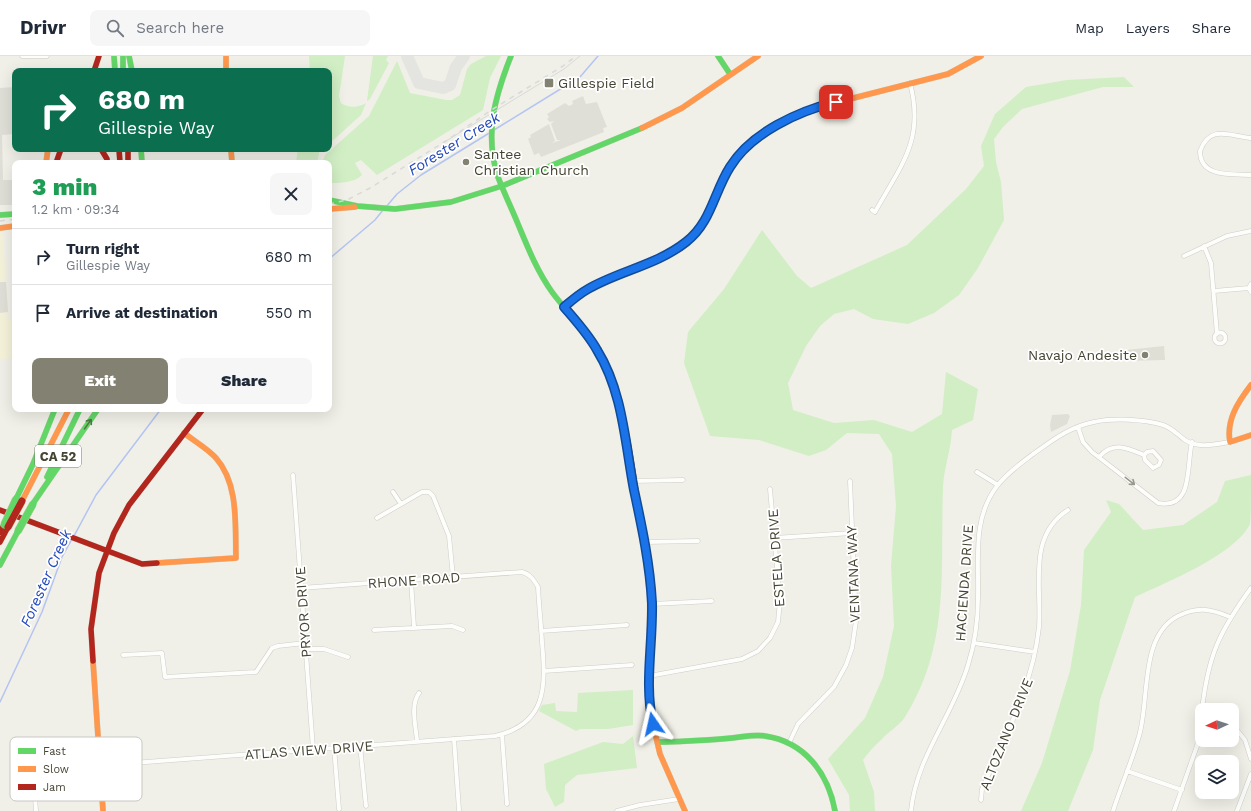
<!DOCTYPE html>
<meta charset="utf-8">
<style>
body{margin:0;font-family:"Work Sans",sans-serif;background:#f6f6f7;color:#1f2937;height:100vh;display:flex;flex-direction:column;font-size:15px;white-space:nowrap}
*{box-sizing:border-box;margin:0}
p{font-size:13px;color:#747a83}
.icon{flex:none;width:22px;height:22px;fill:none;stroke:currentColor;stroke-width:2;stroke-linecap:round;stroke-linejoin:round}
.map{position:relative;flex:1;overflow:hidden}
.details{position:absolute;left:12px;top:104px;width:320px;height:252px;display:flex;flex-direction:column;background:#fff;border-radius:8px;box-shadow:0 4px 16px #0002}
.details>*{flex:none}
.hud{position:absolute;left:12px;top:12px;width:320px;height:84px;border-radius:8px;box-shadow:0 4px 16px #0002;background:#0b6e4f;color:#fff;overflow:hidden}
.needle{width:26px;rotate:266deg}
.controls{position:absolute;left:1195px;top:647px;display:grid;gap:8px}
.controls a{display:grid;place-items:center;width:44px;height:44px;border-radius:8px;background:#fff;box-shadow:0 4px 16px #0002;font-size:20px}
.pin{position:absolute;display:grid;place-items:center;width:34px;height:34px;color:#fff;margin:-17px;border-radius:8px;box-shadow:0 2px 6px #0006}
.me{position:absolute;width:44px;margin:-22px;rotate:349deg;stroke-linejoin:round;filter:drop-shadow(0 0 3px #0008)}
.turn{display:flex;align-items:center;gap:14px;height:84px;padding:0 20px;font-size:18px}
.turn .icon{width:52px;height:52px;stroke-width:2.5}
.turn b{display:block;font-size:28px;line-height:34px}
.round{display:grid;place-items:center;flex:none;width:42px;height:42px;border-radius:8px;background:#f6f6f7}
.headline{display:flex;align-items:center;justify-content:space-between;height:68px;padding:0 20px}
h1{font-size:24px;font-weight:800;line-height:30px;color:#1e9e55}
.action{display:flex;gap:8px;margin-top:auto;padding:8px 20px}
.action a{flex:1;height:46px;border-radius:8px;background:#828172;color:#fff;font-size:16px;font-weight:800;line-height:46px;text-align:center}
.action a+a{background:#f6f6f7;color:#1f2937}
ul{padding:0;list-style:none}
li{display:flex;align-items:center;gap:12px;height:56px;padding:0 20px;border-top:1px solid #e0e1e3}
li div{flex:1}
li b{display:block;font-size:15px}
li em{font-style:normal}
header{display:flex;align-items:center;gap:24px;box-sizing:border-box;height:56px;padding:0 20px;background:#fff;border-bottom:1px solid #e0e1e3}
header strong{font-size:19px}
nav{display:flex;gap:22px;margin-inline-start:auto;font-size:14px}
.search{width:280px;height:36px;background:#f6f6f7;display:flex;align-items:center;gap:10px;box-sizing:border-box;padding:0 14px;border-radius:8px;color:#747a83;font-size:15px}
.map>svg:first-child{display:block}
.commercial{fill:#f4f2d9}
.industrial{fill:#e0dfd6}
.green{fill:#d1eec5}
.parking{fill:#dfdfd8}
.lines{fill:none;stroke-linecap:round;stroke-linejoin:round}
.stream{stroke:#b4c4f2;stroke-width:1.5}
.taxiway{stroke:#e4e4e0;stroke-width:12}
.street-casing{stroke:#cecec5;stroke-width:5}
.fast-casing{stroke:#d0d1c0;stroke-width:6}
.slow-casing{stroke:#d0d1c0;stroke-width:6}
.jam-casing{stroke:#d0d1c0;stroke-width:6}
.street{stroke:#fdfdfc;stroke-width:4}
.fast{stroke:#63d668;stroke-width:5.5}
.slow{stroke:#ff974d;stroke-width:5.5}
.jam{stroke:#b3261e;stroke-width:5.5}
.tram{stroke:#d9d9d8;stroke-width:1}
.rail{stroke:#d9d9d8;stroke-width:1.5;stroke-dasharray:5 5;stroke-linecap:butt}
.fast-bridge-casing{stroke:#cac9a0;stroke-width:8;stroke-linecap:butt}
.jam-bridge-casing{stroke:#cac9a0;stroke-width:8;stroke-linecap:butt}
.fast-bridge{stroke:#63d668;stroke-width:7}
.jam-bridge{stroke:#b3261e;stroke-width:7}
.oneway{stroke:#507846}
.oneway2{stroke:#98988d}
.route-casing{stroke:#114b97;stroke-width:10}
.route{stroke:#1a73e8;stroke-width:7}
.poi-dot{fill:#828172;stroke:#fff;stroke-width:1.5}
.labels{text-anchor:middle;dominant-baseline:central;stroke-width:3.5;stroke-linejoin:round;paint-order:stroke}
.shield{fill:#fff;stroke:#7e7d70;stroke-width:1}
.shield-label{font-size:13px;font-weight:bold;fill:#464533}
.poi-label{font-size:14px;fill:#464533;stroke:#fff;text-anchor:start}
.street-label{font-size:14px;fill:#464533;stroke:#fff}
.water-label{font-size:15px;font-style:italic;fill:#2348bb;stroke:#fff}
.key{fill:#fff;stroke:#c8c7c2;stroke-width:1}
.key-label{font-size:11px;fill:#464533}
</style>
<header>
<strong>Drivr</strong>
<div class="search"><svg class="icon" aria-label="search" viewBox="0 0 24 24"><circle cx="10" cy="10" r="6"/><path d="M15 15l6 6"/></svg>Search here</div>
<nav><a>Map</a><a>Layers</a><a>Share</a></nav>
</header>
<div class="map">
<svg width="1251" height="755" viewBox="0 0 1251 755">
<rect width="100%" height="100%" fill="#f0f0e8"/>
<path class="commercial" d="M0,177H3L8,263L15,262V302L0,303Z"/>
<path class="industrial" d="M1164,290L1165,304L1126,305V294Z"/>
<path class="green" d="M309,0H345L339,40L341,47C348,52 358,52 366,47L361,59L329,88L330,65L329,15H310Z
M373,0H388L386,4L389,7L370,43L367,45Z
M486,0H501L490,22L483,54L377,119L361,104L355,107L362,119C354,127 340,127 329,127V107H322L325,99L369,60L397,5L410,37L446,44H452L460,39L467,13L471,8Z
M1124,21L1134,31H1103L1022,53L1003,71L994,83L996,106L1001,126L1004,164L978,212L959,239L934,257L908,268L873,263L854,253L834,258L820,270L806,290L788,327L793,354L834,367L874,364L912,376L942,358L946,316L978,333L973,364L952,374C951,394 944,411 943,431C940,513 951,587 905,661C899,670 888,676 881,684C874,690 868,697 863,704L874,736L875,755H850L849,739L828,703L865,662L883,621L894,570L891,510L896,450L892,398L879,378L847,377L826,394L809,400L759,384L710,380L684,307L688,276L724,233L762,174L797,220L811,232L907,189L966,133L984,110L981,90L995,58L1026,31L1067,24Z
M298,93H320L317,107L296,106Z
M1251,419C1251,428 1251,462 1250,468C1235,499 1165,527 1135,541L1100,644L1093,694L1068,755H1021L1042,707L1070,615L1081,549L1084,494L1111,456L1106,444L1119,448L1143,474L1183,469L1217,446L1225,425Z
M633,634V669L608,673H580L576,675L539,655L542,649L555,647L556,655L577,656L578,637Z
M633,680L637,712L577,719L565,729L564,746L555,751L546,733L544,708L603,686L623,688Z"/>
<path class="parking" d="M15,31V78L2,79L3,124H15V149H0V32Z
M583,40L586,48L597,46L607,71L603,72L604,76L541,101L539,97L534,99L528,83L531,81L530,79L549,68L555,85L552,87L561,84H557L551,68L554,65L550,66L547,63L549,61L547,58L565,47L569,50L573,48L572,45Z
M0,226H6L8,256L0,257Z
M1068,358L1070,360L1067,368L1051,376L1050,369L1052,359Z"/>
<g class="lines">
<path class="stream" d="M494,74L580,21L598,0
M386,151L397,138L421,119L491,76
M329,203L375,164L383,154
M74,480L96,439L161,353
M0,646L42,556L62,501L72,483"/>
<path class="taxiway" d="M407,0L419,27L443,32L450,29L456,11L464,0"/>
<defs>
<path id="street" d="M22,0H47
M1251,82C1229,80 1210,68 1200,95C1200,122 1232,118 1251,119
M872,154L875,156C901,109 925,84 910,27
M1204,190L1211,207L1217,278
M1184,200L1227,180L1251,175
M1251,228L1249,232L1251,236
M1214,235L1249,232
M1214.5 282a5.5 5.5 0 1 1 11 0a5.5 5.5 0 1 1-11 0Z
M1078,371L1083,386L1092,396L1158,447C1194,454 1186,410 1192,386
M1099,401C1113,385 1127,392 1144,399L1145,404L1153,412L1159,409L1161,404L1153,395L1147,396L1144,399
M977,416L998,429
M293,419L313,693
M633,425L683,424
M393,436L401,448
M377,462L422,436H429L433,440L449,480L453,521
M774,482L852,477
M645,486L698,485
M411,524L414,571
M652,548L712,545
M374,574L452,570L463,574
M541,575L627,569
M974,587L1035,596
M305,593H324L348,601
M123,599L162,597L165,621L256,616L272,592L278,590L305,587
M544,615L632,609
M649,620L742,603L758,595L770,582L778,566L780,545L770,433
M1202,654C1208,600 1219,576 1251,532
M1232,668L1245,684L1251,703
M502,679L507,748
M454,683L459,754
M417,685C416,671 410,649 419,637
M789,687L798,668L834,631L846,609L852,592L856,565L850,425
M360,689L366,750
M334,691L339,753
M18,708L33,712L52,713L495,680C547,668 546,631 542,586C541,568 539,550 538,531C534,524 530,518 522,516L301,532
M33,712L36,755
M1127,715L1182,734
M981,744L982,733C1005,681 1033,629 1039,571C1042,530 1027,480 1068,454
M617,755L640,749L679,743
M911,755C916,701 953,660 968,609C975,587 978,564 978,541C979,502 972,463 997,430C1007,417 1020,408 1033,398C1053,384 1069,371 1094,366C1113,362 1144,363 1163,369C1172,372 1178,379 1185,384C1199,393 1215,388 1230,386
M1113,755C1121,730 1132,705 1139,680C1150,644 1139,580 1178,560C1197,550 1211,553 1230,561
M1174,755L1197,690L1202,655
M1237,755L1251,718"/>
<path id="fast" d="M114,0L115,15
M123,0V15
M129,0L132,15
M511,0C495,40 484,78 498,121C504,137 512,153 518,168C528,192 537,215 552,236C569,259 590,278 602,304
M718,0L730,18
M141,93L142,107
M329,144L357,150L395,153L451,146L502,130L642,72
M0,159L15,158
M47,421L80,353
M16,443L33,408L55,353
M34,446L98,353
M0,509L18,475
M658,686C683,686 707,684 732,682C743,681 754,678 765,680C805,686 828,717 835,755"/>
<path id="slow" d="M226,0V15
M830,48L948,18L981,0
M642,72L682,52L758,0
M231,93L232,107
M46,107L48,93
M329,153L355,151
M0,172L15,170
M564,251C604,216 658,214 694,179
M1251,329C1238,346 1226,364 1230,386L1251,379
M22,445L69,353
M640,461L650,521L649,651L660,698L685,755
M157,507L236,502C235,469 239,428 216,402C207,392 194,385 184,377
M93,605L103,755"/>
<path id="jam" d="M94,15L99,0
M101,93L107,103V107
M119,93L120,107
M128,93V107
M56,107L61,93
M694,179C711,160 717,136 728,113C747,79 794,57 830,48
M602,304C627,352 631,409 640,461
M0,454L142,508L157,507
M0,476L4,469
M0,486L8,471
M93,605L91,573L99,517L114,477L129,449L203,353"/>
</defs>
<use href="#street" class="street-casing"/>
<use href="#fast" class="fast-casing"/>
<use href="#slow" class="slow-casing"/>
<use href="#jam" class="jam-casing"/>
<use href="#street" class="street"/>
<use href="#fast" class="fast"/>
<use href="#slow" class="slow"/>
<use href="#jam" class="jam"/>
<path class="tram" d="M446,85L564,13L580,0"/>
<path class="rail" d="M329,148L347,144L370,132L446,85L493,53L563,10L576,0
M0,165L15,163"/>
<defs>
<path id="fast-bridge" d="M4,469L16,443
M18,475L33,448"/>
<path id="jam-bridge" d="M8,471L22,445"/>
</defs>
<use href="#fast-bridge" class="fast-bridge-casing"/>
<use href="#jam-bridge" class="jam-bridge-casing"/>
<use href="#fast-bridge" class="fast-bridge"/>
<use href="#jam-bridge" class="jam-bridge"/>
</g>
<defs><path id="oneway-shaft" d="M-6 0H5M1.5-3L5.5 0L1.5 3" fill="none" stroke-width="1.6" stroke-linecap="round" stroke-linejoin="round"/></defs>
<use class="oneway" href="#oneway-shaft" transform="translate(88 368) rotate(-55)"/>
<use class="oneway2" href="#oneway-shaft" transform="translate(1130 425) rotate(38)"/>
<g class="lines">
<defs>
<path id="route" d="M653,668C644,628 653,588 652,547C650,509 642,471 634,434C625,387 623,336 597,294C588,278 576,265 564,251C571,245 579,238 588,233C619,215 657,209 686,186C711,167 714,136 730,111C751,77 798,55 836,46"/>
</defs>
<use href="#route" class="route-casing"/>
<use href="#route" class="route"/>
</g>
<g class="poi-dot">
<rect x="544" y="22" width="10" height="10" rx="2"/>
<circle cx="466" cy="106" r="4"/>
<circle cx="1145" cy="299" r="4"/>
</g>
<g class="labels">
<rect class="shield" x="35" y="389" width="46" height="22" rx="3"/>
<g class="shield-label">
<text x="58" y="400">CA 52</text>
</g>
<g class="poi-label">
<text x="558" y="27">Gillespie Field</text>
<text x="474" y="98">Santee<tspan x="474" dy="16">Christian Church</tspan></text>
<text x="1137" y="299" text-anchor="end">Navajo Andesite</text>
</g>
<g class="street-label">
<text transform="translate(776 502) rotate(-94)">ESTELA DRIVE</text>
<text transform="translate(853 518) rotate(-92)">VENTANA WAY</text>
<text transform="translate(414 524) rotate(-4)">RHONE ROAD</text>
<text transform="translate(964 527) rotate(-86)">HACIENDA DRIVE</text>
<text transform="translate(303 556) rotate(-94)">PRYOR DRIVE</text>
<text transform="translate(1006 678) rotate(-68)">ALTOZANO DRIVE</text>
<text transform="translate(309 694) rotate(-4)">ATLAS VIEW DRIVE</text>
</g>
<g class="water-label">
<text transform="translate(454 88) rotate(-32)">Forester Creek</text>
<text transform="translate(46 522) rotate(-66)">Forester Creek</text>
</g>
</g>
<rect x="10" y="681" width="132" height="64" rx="6" class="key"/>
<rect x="18" y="692" width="18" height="6" fill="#63d668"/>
<rect x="18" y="710" width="18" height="6" fill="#ff974d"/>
<rect x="18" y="728" width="18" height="6" fill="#b3261e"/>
<g class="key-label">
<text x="43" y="699">Fast</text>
<text x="43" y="717">Slow</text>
<text x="43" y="735">Jam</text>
</g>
</svg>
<div class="controls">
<a><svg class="needle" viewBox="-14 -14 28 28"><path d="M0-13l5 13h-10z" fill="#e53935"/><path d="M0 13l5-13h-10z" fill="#747a83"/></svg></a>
<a><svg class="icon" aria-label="layers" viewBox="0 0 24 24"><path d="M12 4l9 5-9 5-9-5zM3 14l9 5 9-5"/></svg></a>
</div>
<div class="pin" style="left:836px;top:46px;background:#d93025"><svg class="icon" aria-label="arrive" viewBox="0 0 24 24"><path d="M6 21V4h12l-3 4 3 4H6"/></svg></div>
<svg class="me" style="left:653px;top:668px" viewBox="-20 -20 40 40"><path d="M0-17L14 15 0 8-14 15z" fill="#1a73e8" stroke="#fff" stroke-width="4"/></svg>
<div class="hud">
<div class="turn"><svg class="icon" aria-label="right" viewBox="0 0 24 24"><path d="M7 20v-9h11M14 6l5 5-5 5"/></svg><div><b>680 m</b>Gillespie Way</div></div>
</div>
<section class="details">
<div class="headline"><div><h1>3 min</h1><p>1.2 km · 09:34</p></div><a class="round"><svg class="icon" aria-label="close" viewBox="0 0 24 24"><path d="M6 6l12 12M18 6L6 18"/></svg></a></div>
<ul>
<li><svg class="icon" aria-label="right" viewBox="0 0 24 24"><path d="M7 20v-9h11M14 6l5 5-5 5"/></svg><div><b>Turn right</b><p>Gillespie Way</p></div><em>680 m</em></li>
<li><svg class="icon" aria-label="arrive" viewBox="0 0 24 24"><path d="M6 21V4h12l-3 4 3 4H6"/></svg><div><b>Arrive at destination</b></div><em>550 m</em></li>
</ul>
<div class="action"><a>Exit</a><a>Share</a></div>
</section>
</div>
